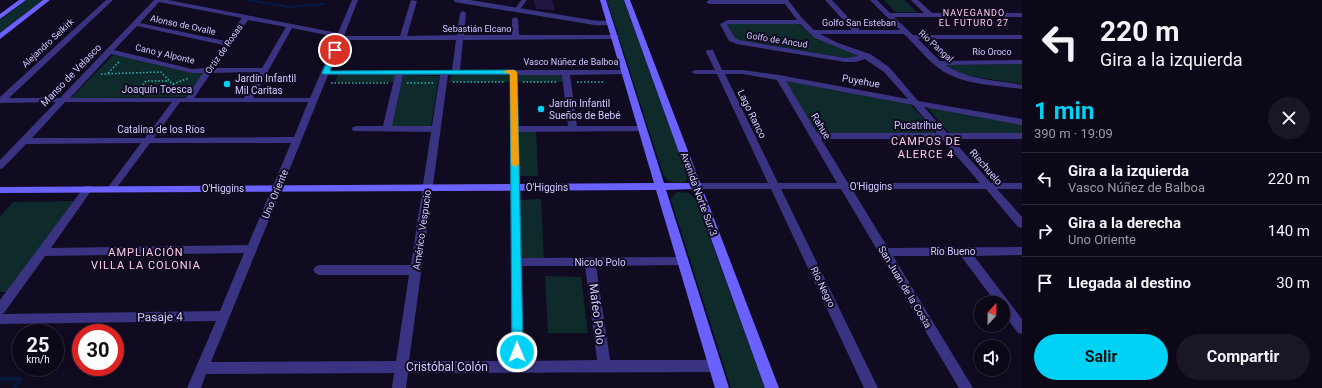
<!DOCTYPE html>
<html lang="es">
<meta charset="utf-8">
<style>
body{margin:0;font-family:Roboto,sans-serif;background:#1a1625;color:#f1f3f6;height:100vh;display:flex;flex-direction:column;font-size:15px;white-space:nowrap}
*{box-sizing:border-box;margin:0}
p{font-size:13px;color:#9a9aa2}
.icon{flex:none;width:22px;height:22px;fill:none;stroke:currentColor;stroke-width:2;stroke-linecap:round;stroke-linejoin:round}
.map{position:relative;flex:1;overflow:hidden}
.panel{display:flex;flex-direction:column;background:#0c0818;width:300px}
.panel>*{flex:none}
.hud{background:#0c0818;color:#f1f3f6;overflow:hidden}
.needle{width:26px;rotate:22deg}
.buttons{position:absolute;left:974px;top:296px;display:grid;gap:8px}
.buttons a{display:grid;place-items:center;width:36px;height:36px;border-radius:50%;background:#0c0818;box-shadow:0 2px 6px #0003,0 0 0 1px #2c2937;font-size:20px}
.speed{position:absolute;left:12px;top:324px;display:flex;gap:8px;font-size:20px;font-weight:700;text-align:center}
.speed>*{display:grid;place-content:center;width:52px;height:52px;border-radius:50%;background:#0c0818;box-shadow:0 2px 6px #0003,0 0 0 1px #2c2937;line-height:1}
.speed small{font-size:10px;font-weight:400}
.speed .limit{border:6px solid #d22;background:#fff;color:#111}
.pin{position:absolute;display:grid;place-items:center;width:34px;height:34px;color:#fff;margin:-17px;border:2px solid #fff;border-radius:50%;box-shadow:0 1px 4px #0007}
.me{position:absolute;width:44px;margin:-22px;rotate:359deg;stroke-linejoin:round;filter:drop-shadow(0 0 3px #0008)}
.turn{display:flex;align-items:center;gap:14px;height:84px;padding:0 12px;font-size:18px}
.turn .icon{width:52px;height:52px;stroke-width:2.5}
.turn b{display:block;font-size:28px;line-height:34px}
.round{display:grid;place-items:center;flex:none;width:42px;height:42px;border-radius:21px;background:#1a1625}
.summary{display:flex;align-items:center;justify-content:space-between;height:68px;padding:0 12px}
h1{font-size:24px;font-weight:700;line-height:30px;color:#00d2f5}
.action{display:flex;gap:8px;margin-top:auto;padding:8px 12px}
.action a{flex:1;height:46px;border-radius:24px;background:#00d2f5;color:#111;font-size:16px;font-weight:700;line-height:46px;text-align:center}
.action a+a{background:#1a1625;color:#f1f3f6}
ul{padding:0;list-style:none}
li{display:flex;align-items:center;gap:12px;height:52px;padding:0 12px;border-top:1px solid #2c2937}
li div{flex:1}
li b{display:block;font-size:15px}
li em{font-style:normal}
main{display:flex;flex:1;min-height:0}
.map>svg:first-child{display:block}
.green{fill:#0e2a2a}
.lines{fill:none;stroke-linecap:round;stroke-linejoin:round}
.stream-far1{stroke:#06183e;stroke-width:2.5}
.stream{stroke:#06183e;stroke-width:4}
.building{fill:#211642}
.path{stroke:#27b6b4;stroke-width:1.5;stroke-dasharray:1.5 2;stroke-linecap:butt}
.lane{stroke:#3a3381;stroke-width:4.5}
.street{fill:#3a3381;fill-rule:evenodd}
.secondary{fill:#6b61ff;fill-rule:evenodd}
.route{fill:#00d2f5;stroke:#00889f}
.slow{fill:#f59e0b}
.poi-dot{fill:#00d2f5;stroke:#100b20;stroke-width:1.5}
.labels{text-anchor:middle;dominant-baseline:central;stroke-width:4;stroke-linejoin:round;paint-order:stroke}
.far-neighbourhood-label{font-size:9px;letter-spacing:1px;fill:#ffccea;stroke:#100b20}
.far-street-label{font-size:9px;fill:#d2caff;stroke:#100b20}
.street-label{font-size:10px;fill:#d2caff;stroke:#100b20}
.poi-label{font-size:10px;fill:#d2caff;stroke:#100b20;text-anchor:start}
.neighbourhood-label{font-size:11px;letter-spacing:1px;fill:#ffccea;stroke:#100b20}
.near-street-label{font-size:12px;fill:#d2caff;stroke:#100b20}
</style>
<main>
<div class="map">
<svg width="1022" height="388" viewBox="0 0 1022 388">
<rect width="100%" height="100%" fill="#100b20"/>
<path class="green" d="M26,0H43L0,33V20Z
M607,0H624L688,176L686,182C677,184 668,183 663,174Z
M884,0H904L917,12H895Z
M797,23L810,33L861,56L845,58L734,39L727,26L729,24Z
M113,55L203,72L204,73L186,97L71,98Z
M1022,64V84L964,75L946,65Z
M338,74L395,75L396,82H335Z
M403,75L439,76L431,126H392L390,125Z
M452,75H510L511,82H449Z
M517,75H562L565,82H516Z
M787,81L910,104L935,131V133H818L815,131L786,83Z
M927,107L1022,124V134L951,133L948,132Z
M536,130L538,176H518V134L520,132Z
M677,192L689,193L696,200L765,388H731L671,200V198Z
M541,199L544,259L525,258L520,255L519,200Z
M75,201L8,292H0V216L13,202Z
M545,276L581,277L588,333H548Z"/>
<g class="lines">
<path class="stream-far1" d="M249,0L288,7L324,4"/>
<path class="stream" d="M0,379H20L14,388"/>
</g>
<path class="building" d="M534,0H552L555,10L536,9Z"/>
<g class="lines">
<path class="path" d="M108,73L120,61
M101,74L161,72L180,92
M453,82H504
M523,82H558
M577,82H604
M331,83H388
M407,83H434
M173,84L189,78
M136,93L146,81H169"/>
<path class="lane" d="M456,0L596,23H610
M517,10L524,0"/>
<path class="street" d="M106,0H113L9,98H60L154,0H168L338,33L352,0H358L344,36H400L411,0L417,1L407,36L457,35L460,13L463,11L466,13L464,35H512V19L515,17L518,19L519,35H618L619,37L615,39L463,40L460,70H628L629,72L625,74L570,75L577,126H643L646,127L647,129L646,131L519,132L522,258L683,257L687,258L689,261L687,264L683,265L596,266L610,360H715L720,362L722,366L720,370L715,372L408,373L406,388H392L394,373L206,374L201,388H187L216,321L0,324V300L85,186H91L93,188L51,248L248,245L291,143H150L115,190H109L107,188L109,186L141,143L26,144L3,168L0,169V160L56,102L0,103V97ZM159,2L242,18L225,41L140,23ZM248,20L286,27L262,68H214ZM137,26L223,45L206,68L192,69L114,50ZM292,28L336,37L310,98H253ZM342,40H456L452,70L330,71ZM111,54L192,73H203L186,98H70ZM259,72L244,98H194L211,73ZM328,75H395L383,126H356L353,127L352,129L353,131L431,132L411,265H319L315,267L313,270L315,273L319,275H409L396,361L211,362ZM403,75H440L432,126H392ZM448,75H510L511,361H409ZM518,75H562L568,126H519ZM65,102H172L145,138H32ZM180,102H308L294,137L154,138ZM244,253L220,311L1,314L4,313L45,256ZM522,266H585L597,360L524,361Z
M788,0L802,18L814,30H852L825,0H832L860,30H900L870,0H877L890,13H924L911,0H918L932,13H1022V17H894L913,35H1022V39H918L940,61L1022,60V64L946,65C967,80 997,80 1022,85V89C999,86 971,85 950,75C932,67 918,47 904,34H820L838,43L870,54L882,62L890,68L918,101L1022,119V125L924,107L947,133H1022V139H952L991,183H1022V189H997L1022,217V228L1018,227L986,189H852L888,248L1022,247V255L974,256L1022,319V334L1018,333L1003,313V303H996L961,256H893L973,388H959L841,189H781L878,388H864L771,189H697L692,186L697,183H768L717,74H695L691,72L695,70H715L706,52L707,50H713L722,70H743L779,75L908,99L884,72L865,59L856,62H845L737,44L729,41L720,24L728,20H797L785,4H709L706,2L709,0ZM729,24H800L815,38L859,56L845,58L739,40L735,38L727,25ZM725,74H743L777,80L837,183H778ZM786,81L913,105L937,133H817ZM821,139H942L980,183H848Z"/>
<path class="secondary" d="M19,0H26L0,19V14Z
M43,0H50L0,39V33Z
M600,0H606L664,183H690L624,0H630L779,388H765L693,189L666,190L729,388H715L656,190L0,193V187L654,183Z"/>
</g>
<path class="route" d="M333,48L338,50L330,71L514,70L517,72L523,352L522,355L517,357L513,355L512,352L510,74H323L322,73Z"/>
<path class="slow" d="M514,70L517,72L519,164L515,167L511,164L510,74L503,72L507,70Z"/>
<g class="poi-dot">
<circle cx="227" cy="84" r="4"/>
<circle cx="541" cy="109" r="4"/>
</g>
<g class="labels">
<g class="far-neighbourhood-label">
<text x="974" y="13">NAVEGANDO<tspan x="974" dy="10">EL FUTURO 27</tspan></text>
</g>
<g class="far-street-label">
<text x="859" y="23">Golfo San Esteban</text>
<text transform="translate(183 25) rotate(12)">Alonso de Ovalle</text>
<text x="477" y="29">Sebastián Elcano</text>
<text transform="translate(777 40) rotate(9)">Golfo de Ancud</text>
<text transform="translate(48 43) rotate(-43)">Alejandro Selkirk</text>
<text transform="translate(936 46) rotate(42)">Río Pangal</text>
<text transform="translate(224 49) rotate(-55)">Ortiz de Rosas</text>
<text x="992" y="52">Río Oroco</text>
<text transform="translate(165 54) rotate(13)">Cano y Alponte</text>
<text x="571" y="62">Vasco Núñez de Balboa</text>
</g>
<g class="street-label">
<text transform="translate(71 75) rotate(-46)">Manso de Velasco</text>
<text transform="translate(861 81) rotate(10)">Puyehue</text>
<text x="157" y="89">Joaquín Toesca</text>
<text transform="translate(752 114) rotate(64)">Lago Ranco</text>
<text x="918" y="125">Pucatrihue</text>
<text transform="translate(821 126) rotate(59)">Rahue</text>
<text x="161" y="129">Catalina de los Ríos</text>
<text transform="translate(986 167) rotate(49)">Riachuelo</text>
<text x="871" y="186">O'Higgins</text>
<text x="547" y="187">O'Higgins</text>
<text x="223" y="188">O'Higgins</text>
<text transform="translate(275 194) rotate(-67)">Uno Oriente</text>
<text transform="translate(699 194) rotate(70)">Avenida Norte Sur 3</text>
<text transform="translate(422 230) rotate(-82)">Américo Vespucio</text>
<text x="953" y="251">Río Bueno</text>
<text x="600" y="262">Nicolo Polo</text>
<text transform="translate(823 287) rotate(64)">Río Negro</text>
<text transform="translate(905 287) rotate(59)">San Juan de la Costa</text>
</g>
<g class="poi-label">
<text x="235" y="78">Jardín Infantil<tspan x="235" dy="12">Mil Caritas</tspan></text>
<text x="549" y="103">Jardín Infantil<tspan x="549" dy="12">Sueños de Bebé</tspan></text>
</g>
<g class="neighbourhood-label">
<text x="926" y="141">CAMPOS DE<tspan x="926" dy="13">ALERCE 4</tspan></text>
<text x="146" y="252">AMPLIACIÓN<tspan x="146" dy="13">VILLA LA COLONIA</tspan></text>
</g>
<g class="near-street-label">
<text transform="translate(597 314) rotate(83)">Mafeo Polo</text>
<text transform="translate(160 317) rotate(-1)">Pasaje 4</text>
<text x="447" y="367">Cristóbal Colón</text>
</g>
</g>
</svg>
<div class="buttons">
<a><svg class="needle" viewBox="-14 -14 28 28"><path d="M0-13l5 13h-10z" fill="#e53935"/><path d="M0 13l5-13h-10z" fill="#9a9aa2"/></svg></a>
<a><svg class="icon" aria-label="sound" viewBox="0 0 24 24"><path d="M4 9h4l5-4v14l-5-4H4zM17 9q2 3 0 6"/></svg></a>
</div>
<div class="speed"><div>25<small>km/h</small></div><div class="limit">30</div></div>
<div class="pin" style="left:335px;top:50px;background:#d93025"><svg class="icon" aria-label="arrive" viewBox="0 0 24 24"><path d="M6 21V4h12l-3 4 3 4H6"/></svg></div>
<svg class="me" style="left:517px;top:352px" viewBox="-20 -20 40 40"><circle r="17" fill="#00d2f5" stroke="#fff" stroke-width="3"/><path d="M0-11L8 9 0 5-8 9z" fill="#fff"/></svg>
</div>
<section class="panel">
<div class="hud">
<div class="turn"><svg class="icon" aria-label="left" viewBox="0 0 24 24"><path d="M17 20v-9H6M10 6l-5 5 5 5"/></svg><div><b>220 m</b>Gira a la izquierda</div></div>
</div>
<div class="summary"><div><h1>1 min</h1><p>390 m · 19:09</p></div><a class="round"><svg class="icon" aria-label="close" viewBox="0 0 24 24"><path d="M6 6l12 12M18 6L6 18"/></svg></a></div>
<ul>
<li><svg class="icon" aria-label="left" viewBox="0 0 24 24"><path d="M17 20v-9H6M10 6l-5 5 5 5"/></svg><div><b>Gira a la izquierda</b><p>Vasco Núñez de Balboa</p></div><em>220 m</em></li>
<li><svg class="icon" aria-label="right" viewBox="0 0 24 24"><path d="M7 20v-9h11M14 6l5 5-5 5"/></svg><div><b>Gira a la derecha</b><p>Uno Oriente</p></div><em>140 m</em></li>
<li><svg class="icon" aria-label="arrive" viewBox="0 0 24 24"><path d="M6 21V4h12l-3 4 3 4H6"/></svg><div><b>Llegada al destino</b></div><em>30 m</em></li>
</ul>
<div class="action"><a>Salir</a><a>Compartir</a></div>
</section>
</main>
